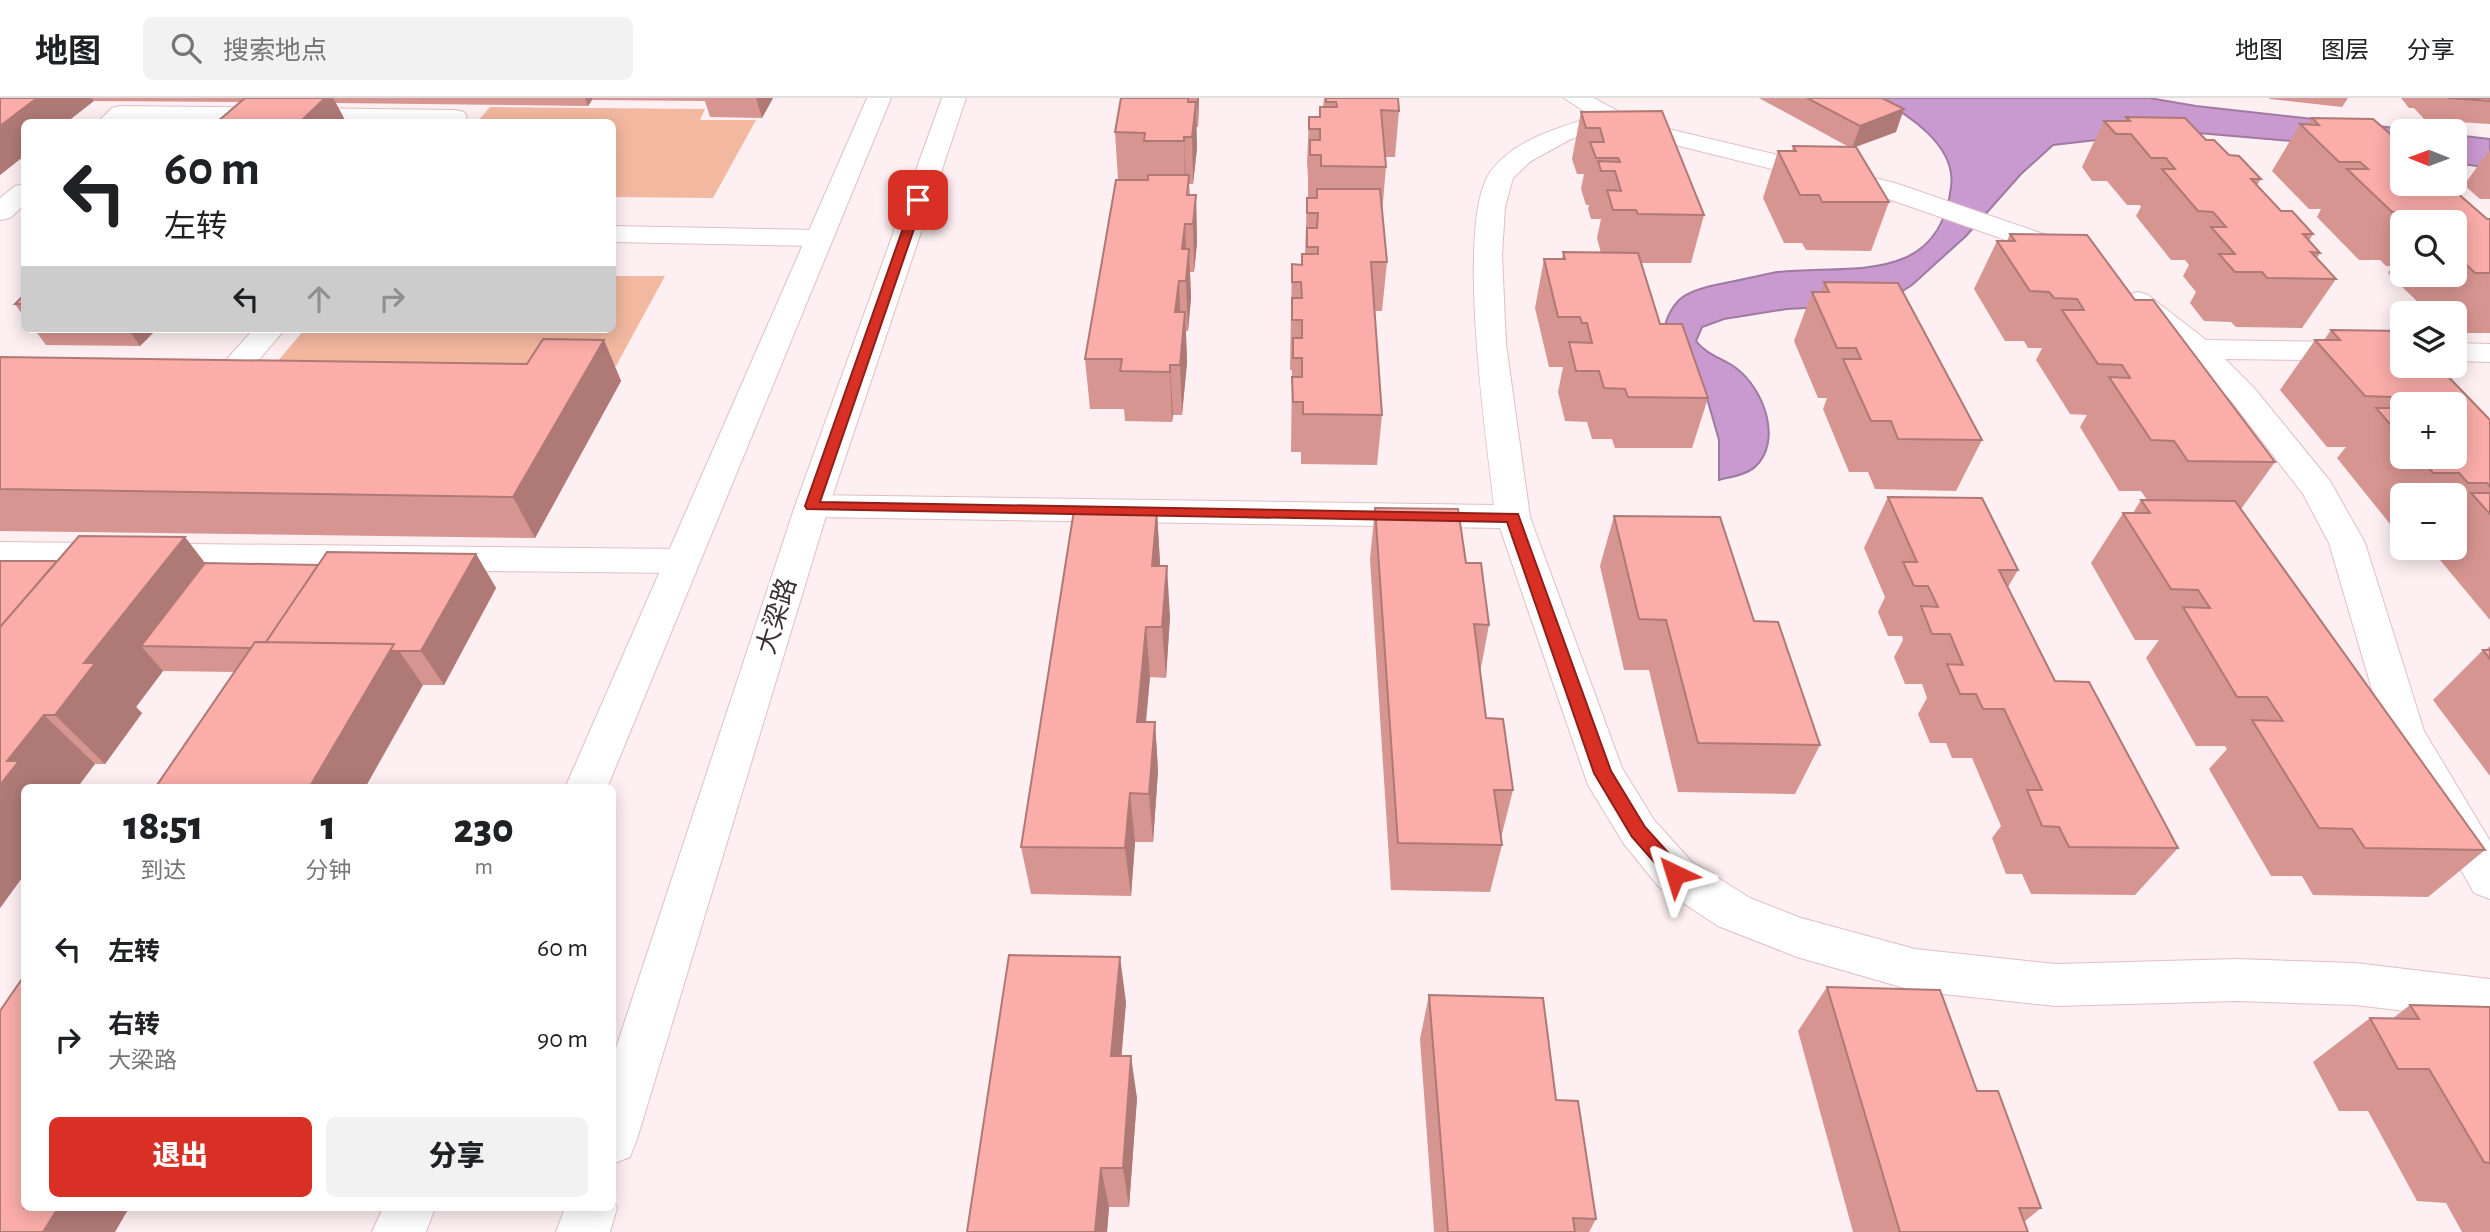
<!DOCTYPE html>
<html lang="zh">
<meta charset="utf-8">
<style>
body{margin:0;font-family:"Alegreya Sans","Noto Sans SC",sans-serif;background:#f2f2f2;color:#202124;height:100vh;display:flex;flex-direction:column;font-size:26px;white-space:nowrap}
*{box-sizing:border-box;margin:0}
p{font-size:23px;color:#757577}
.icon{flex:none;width:38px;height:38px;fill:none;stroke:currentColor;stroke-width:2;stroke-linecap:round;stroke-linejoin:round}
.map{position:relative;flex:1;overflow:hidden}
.drawer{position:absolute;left:21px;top:686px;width:595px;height:427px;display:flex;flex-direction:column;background:#fff;border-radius:10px;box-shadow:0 4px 18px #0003}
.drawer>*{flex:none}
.banner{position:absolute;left:21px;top:21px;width:595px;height:214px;border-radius:10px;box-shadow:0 4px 18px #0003;background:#fff;color:#202124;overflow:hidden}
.needle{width:46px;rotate:271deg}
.controls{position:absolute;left:2390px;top:21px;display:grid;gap:14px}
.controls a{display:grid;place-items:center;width:77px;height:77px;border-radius:10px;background:#fff;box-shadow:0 4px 18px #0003;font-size:35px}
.pin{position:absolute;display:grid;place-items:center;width:60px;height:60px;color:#fff;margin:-30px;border-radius:14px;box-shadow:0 4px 10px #0006}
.me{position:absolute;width:77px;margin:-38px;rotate:319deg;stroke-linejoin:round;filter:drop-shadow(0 0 5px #0008)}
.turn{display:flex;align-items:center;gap:24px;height:147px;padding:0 28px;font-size:32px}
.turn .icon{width:91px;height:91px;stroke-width:2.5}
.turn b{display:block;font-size:49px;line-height:60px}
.lanes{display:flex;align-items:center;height:66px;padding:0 28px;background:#0003;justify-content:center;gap:35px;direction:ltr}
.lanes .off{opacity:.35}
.eta{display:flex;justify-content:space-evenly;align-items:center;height:119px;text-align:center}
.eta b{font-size:42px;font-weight:800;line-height:49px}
.action{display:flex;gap:14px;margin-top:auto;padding:14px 28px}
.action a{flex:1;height:80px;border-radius:10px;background:#d93025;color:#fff;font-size:28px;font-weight:800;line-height:80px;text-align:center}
.action a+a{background:#f2f2f2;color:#202124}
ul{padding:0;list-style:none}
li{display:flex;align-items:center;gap:21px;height:91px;padding:0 28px}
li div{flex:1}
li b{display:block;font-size:26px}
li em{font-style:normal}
header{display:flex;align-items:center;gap:42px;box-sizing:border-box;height:98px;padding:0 35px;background:#fff;border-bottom:2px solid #e0e0e0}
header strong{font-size:33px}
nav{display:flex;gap:38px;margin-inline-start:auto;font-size:24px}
.search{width:490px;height:63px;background:#f2f2f2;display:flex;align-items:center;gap:18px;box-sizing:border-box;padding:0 24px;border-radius:10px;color:#757577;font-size:26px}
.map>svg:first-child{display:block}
.green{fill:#f3b8a0}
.water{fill:#c99ad0;stroke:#9f7aa1;stroke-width:2}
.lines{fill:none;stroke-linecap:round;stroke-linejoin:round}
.minor-casing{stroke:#e0bfc6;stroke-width:2}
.major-casing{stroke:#e0bfc6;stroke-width:2}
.minor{fill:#fff;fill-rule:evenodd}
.major{fill:#fff;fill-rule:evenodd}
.wall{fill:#d79591;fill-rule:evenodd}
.shaded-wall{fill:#af7976}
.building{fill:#faada9;stroke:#af7976;stroke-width:2}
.route{fill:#d93025;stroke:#8d1f18;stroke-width:2}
.labels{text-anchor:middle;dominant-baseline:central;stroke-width:7;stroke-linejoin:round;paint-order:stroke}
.street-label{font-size:26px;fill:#3e3134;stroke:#fff}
</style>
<header>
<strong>地图</strong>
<div class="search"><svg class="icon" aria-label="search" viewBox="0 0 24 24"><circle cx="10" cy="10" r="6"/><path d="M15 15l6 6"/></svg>搜索地点</div>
<nav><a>地图</a><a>图层</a><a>分享</a></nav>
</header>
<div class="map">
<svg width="2490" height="1134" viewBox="0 0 2490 1134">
<rect width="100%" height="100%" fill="#fdeff2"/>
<path class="green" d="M490,9L705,11L700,22H756L713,100L613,99L612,24H477Z
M613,178H665L616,268L558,267L254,291L305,231H612Z"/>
<path class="water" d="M1877,0H2149L2196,8L2423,33H2403V58L2304,44L2175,33L2053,47L2021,76L1966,138L1912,187L1882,206L1787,211L1724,221L1702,229L1696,243C1707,257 1722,260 1736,270C1764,291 1783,343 1755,369C1746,377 1730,379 1719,382V342L1704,290L1665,227C1675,194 1694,192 1725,185C1742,182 1760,177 1777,174C1848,166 1939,189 1951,89C1957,48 1908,16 1877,0Z
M2455,37L2490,41V70L2455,65Z"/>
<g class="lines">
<defs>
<path id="minor" d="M1564,0H1594L1623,16L1660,29L1895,85L2049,138L2074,150L2078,156L2074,162L2064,164L2054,162L2029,150L1877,97L1643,39L1613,29L1571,41L1531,63L1513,80L1505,109L1502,157L1506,246L1530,419L1622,670L1654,722L1691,763L1750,800L1801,820L1915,851L2056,866L2237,861L2355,865L2490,881V923L2355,907L2237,903L2056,908L1915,893L1797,859L1718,828L1659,789L1624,746L1588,687L1500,430L812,419L800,416L795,408L800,400L812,397L1494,407C1487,342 1454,122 1491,73C1514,42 1557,30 1593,19Z
M121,8L455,12L464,14L467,19L463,24H98L112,10Z
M24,86V107L10,120L0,122V100L15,88Z
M612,128L819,132L829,134L833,140L829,146L819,148L612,144Z
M2138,194L2148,197L2206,242L2403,245V263L2225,261L2254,290L2330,383L2365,445L2424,633L2490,743V801L2474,795L2385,636L2329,445L2303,396L2232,304L2187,257L2128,209L2123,203L2128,197Z
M254,231H285L237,288L226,290L189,288L184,281L189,274L217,272Z
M2455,245L2490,246V264L2455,263Z
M0,444L682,451L695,454L700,463L695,472L682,475L0,468Z"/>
<path id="major" d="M867,0H891L607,690H565Z
M942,0H966L829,408L637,1041L630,1059L612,1066V962L795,408Z
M612,1099L617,1110L610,1134H556L565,1110H612Z
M383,1110H435L426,1134H372Z"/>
</defs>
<use href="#minor" class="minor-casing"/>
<use href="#major" class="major-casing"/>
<use href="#minor" class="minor"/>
<use href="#major" class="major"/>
</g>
<path class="wall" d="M0,0H773L762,20L710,19L705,3L592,2L588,8L336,5L346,24H217L240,4L94,3L24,24V58L0,77Z
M1121,0H1199L1198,29H1196L1197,50L1193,86H1189L1190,97H1196L1197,145L1194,174H1190L1191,200L1188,233H1186L1187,264L1182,317H1173L1172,324L1125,323L1124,311H1090L1085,261L1146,82L1118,81L1115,34Z
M1324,0H1398L1399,13L1395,59H1385L1386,69L1382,115L1387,164L1382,213H1375L1382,317L1377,367L1301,366V354H1291L1292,272H1290L1291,216L1292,166L1301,167L1302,156H1305L1307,100H1308V78L1307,65L1309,19H1319L1320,9H1323Z
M1759,0H1882L1896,34L1856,49L1889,104L1871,153L1806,152L1802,145H1784L1763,100L1778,53H1792L1793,48L1849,49Z
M2269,0H2348L2342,9L2270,1Z
M2401,0H2490V26L2425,22L2414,10H2409Z
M1581,14L1704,117L1691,165H1641L1660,226L1708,300L1692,350H1615L1612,341H1592L1587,324L1565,323L1558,294L1563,269H1549L1535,210L1544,161H1562L1563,154L1601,155L1597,140L1601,121H1591L1588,111L1589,107H1586L1581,91L1584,76H1577L1572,61Z
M2126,19L2206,42L2261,81L2257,87L2281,113L2313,136L2309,143L2320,155L2317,160L2336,181L2302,230L2236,229L2231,224L2204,223L2190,205L2196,194L2183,178L2189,167L2185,162H2171L2136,118L2141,109L2140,107H2127L2107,83H2092L2082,69L2104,23H2124Z
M2312,20L2487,121H2490V235H2467L2455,224V215H2429L2388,175L2392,168H2386L2380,162H2359L2317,119L2321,111H2309L2272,73L2300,26H2308ZM2403,124H2455V177H2403Z
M2490,51V101H2480L2464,87Z
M2010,136L2135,202L2275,364L2241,411L2485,752L2428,799L2313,797L2302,778H2271L2209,671L2227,651L2225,648H2196L2146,560L2159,542H2135L2091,465L2123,415H2133L2141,402H2147L2141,393H2119L2080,329L2087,317L2070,316L2036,262L2042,250H2028L2024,243H2005L1974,191L1997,143H2007Z
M1824,184L1982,342L1956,393L1875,391L1868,374H1849L1823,311L1827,300H1818L1794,243L1812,194H1821Z
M24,197V219L15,206Z
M34,231H157L140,248L46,247Z
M2331,232L2490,322V522L2430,450H2455V397H2403V426H2390L2337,360L2346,349H2327L2280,292L2315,242H2324ZM2403,306L2455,359H2403Z
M604,242L621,283L535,440L0,433V259L527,266Z
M1888,399L2018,472L2008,489L2055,583L2178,750L2135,797L2031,796L2022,776H2006L1992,740L2001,728L1972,660H1952L1946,645H1930L1918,616L1927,600L1922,586H1905L1894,559L1903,542L1902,538H1888L1878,514L1885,499L1864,450Z
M1375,410L1466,465L1489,527L1480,575L1486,620L1513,692L1501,740L1502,747L1490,794L1391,792L1370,461Z
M1157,413L1160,468L1170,519L1166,580L1150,579L1146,624H1155L1158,673L1153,744H1135L1131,798L1031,796L1021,749Z
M1614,418L1754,523L1820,647L1795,696L1678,694L1649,572H1624L1600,468Z
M185,439L205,465L318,467L476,456L496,490L444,587H423L235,574L163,573L136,609L142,615L105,666H95L24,690V777L0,810L57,463Z
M2490,548V678L2433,602L2483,552H2486Z
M1827,889L1977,993L2041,1110L2024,1124L2028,1134H1853L1798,933Z
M1429,897L1556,1002L1596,1121L1589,1134H1434L1420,941Z
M1126,904L1121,958L1137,1000L1129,1109H1109L1107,1134H967Z
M2410,907L2490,909V1134H2462L2446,1105L2417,1103L2368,1013H2339L2313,964L2370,920L2392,921Z"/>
<path class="shaded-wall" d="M37,0H92L94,3L67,24H24V58L0,77V28Z
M325,0H333L346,24H300Z
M585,0H592V2L588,8Z
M756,0H773L762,20Z
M1197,0H1199L1198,29Z
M1196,4L1197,50L1193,86L1192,39Z
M1904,11L1896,34L1852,50L1860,28Z
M1184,39L1186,86L1185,90L1184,43Z
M1196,97L1197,145L1194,174L1193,126Z
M1185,126L1187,174L1182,151Z
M1189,151L1191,200L1188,233L1186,183Z
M1179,183L1181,233L1175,214Z
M1185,214L1187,264L1182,317L1180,267Z
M128,231H157L140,248Z
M604,242L621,283L535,440L513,399Z
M1170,267L1173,317L1172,324L1170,274Z
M1157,413L1160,464L1156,518L1152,468Z
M185,439L224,490L141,548L163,573L136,609L142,615L105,666L55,617L84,565Z
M476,456L496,490L444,587L421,553Z
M1167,468L1170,519L1166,580L1162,529Z
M1146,529L1150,579L1141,673L1137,624Z
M394,546L423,587L365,690H309Z
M44,617L95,666L77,690H24V777L0,810V687L7,663Z
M1155,624L1158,673L1153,744L1149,696Z
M1130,695L1135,744L1131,798L1125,750Z
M1120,859L1126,904L1118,1000L1111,958Z
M1131,958L1137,1000L1129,1109L1123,1070Z
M1101,1070L1109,1109L1107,1134H1095Z
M58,1110H129L115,1134H43Z"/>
<path class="building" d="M0,0H37L0,28Z
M245,0H325L300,24H217Z
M1121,0H1188V4H1196L1192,39H1184V43H1144L1145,35L1115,34Z
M1326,0H1398L1399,13L1381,12L1386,69L1321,68V57H1310V42H1320V31H1309V19H1320V9H1337L1336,4H1326Z
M1807,0H1882L1904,11L1860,28Z
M2448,0H2490V3Z
M1662,13L1704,117L1638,116L1636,112H1613L1607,92L1621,93L1615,73H1601L1598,63L1620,64L1618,60H1596L1590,44H1604L1600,30H1586L1581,14Z
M2126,19L2185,20L2206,42H2214L2229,57L2239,58L2261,81H2251L2281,113H2292L2313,136H2303L2320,155L2311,154L2336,181L2267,180L2262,174H2235L2219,156H2235L2211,129H2226L2213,114L2198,113L2162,71H2175L2166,60H2151L2131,36H2116L2104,23H2130Z
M2312,20L2373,21L2403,47V86H2447L2487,121H2490V175H2475L2455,156V124H2439L2435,120H2420L2414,114H2392L2347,71H2368L2360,64H2339L2300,26L2319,27Z
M1793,48L1856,49L1889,104H1822L1819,97H1800L1778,53H1796Z
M1148,77H1189L1187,97H1196L1193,126H1185L1182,151H1189L1186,183H1179L1175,214H1185L1180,267H1170V274L1120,273L1122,261H1085L1116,82H1148Z
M1317,91H1380L1387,164H1371L1382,317L1303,316V304H1293L1292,279H1302V260H1293V240H1302V222H1292V200H1302L1301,184H1292V166L1302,167V156H1318V149H1307V130H1317L1318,115H1307V100H1317Z
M2010,136L2087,137L2135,202H2153L2275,364L2188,363L2174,343L2151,342L2109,279L2130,280L2122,267L2098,266L2062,212H2084L2077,201L2054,200L2049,194L2030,193L1997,143H2015Z
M1563,154L1638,155L1660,226H1682L1708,300L1628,299L1625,291L1604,290L1599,273H1576L1569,244L1592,245L1587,225H1582L1580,219H1558L1544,161H1565Z
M1824,184L1898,185L1982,342L1898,341L1891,323H1871L1843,261H1861L1856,250H1837L1812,194H1829Z
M24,197V206H15Z
M2331,232L2403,233V268H2438L2490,322V389L2487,385H2468L2459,375H2433L2419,359H2455V306H2403V341L2376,310H2400L2391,299L2365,298L2315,242H2340Z
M543,241L604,242L513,399L0,391V259L527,266Z
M2471,395H2490V416Z
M1888,399L1982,400L2018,472H1999L2055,583L2089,584L2178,750L2069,749L2059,729L2042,728L2027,692H2042L2004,611H1983L1976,596H1960L1947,566L1963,567L1950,536H1932L1921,508L1938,509L1928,488H1914L1903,464H1917Z
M2141,402L2235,403L2485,752L2365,750L2352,731L2319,730L2252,622L2283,623L2267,599H2237L2183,509L2210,510L2198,492L2171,491L2123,415H2150Z
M1375,410L1458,411L1466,465H1481L1489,527L1474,526L1486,620L1503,621L1513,692H1494L1502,747L1398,745Z
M1074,412L1157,413L1152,468H1167L1162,529H1146L1137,624H1155L1149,696L1130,695L1125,750L1021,749Z
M1614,418L1720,419L1754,523L1778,524L1820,647L1698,645L1666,522L1639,521Z
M79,438L185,439L84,565H95L55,617H44L7,663H19L0,687V529Z
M327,454L476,456L421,553H390L394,546L266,544Z
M0,463H57L0,529Z
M205,465L318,467L266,544H255L251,550L141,548Z
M255,544L394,546L309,690H155Z
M2483,552H2490V561Z
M1009,857L1120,859L1111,958H1131L1123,1070H1101L1095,1134H967Z
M24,878V1110H58L43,1134H0V913Z
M1827,889L1940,892L1977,993H1998L2041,1110H2019L2028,1134H1900Z
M1429,897L1543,900L1556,1002L1578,1003L1596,1121L1573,1120L1575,1134H1448Z
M2410,907L2490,909V1065L2484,1064L2429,971H2398L2370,920L2419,921Z"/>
<path class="route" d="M918,99L924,102L820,404L1518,416L1611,673L1645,729L1682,770L1685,776L1682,781H1669L1632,739L1594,675L1507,424L807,411L805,408L913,102Z"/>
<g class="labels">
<g class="street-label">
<text transform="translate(777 518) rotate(-73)">大梁路</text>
</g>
</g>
</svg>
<div class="controls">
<a><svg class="needle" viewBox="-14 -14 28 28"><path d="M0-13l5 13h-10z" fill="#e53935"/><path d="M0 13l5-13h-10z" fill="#757577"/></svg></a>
<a><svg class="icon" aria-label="search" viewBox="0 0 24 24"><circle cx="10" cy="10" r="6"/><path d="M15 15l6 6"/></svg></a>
<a><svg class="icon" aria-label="layers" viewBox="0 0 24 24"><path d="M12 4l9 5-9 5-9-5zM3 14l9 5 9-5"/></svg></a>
<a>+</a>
<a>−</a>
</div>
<div class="pin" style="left:918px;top:102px;background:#d93025"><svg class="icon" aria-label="arrive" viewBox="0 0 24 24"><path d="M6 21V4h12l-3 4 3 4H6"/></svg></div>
<svg class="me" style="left:1675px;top:776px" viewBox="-20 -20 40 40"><path d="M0-17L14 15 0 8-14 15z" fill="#d93025" stroke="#fff" stroke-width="4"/></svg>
<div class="banner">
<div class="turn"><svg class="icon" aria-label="left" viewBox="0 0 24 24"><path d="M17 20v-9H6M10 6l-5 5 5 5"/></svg><div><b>60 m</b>左转</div></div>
<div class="lanes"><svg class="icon" aria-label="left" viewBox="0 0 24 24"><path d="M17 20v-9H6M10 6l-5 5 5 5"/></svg><svg class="icon off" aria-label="ahead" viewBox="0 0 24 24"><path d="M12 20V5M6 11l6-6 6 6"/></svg><svg class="icon off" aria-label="right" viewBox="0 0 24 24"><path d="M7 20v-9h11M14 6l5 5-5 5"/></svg></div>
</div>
<section class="drawer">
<div class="eta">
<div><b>18:51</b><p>到达</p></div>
<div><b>1</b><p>分钟</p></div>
<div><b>230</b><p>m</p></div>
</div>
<ul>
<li><svg class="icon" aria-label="left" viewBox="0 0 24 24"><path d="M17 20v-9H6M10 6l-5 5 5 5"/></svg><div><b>左转</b></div><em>60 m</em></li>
<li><svg class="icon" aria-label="right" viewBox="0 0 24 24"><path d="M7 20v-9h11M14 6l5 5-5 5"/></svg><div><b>右转</b><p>大梁路</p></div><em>90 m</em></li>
</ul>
<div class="action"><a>退出</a><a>分享</a></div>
</section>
</div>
